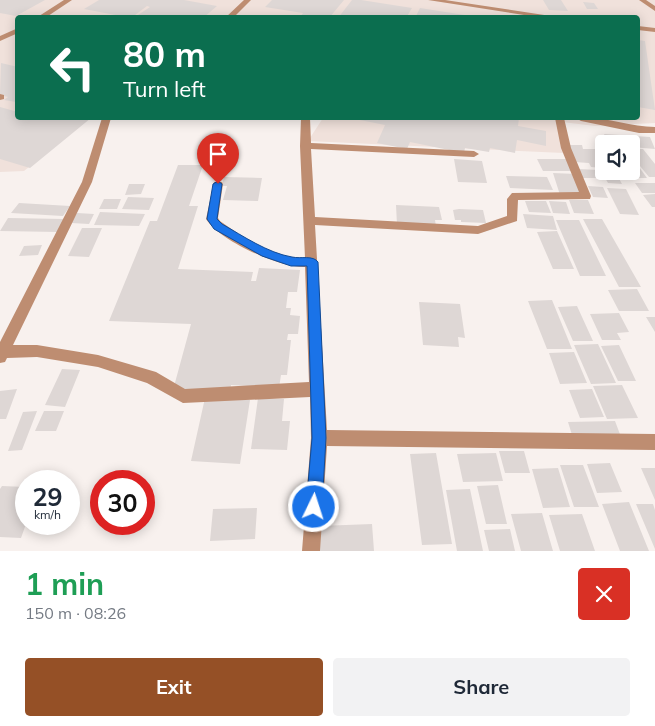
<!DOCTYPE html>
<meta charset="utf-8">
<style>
body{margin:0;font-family:Mulish,sans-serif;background:#f2f2f3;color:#1f2937;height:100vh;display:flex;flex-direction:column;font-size:19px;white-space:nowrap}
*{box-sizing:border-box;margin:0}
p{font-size:16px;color:#747a83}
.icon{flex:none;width:28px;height:28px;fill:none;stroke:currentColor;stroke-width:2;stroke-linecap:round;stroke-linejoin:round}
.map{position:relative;height:551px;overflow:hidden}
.drawer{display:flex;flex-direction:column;background:#fff;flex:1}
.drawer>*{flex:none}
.banner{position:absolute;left:15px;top:15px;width:625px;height:105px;border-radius:5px;box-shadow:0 2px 12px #0003;background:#0b6e4f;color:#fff;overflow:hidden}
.fabs{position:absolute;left:595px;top:135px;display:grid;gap:10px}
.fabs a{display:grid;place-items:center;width:45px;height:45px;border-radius:5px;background:#fff;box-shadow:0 2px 12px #0003;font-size:25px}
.speed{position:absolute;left:15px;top:470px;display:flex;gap:10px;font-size:25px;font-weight:700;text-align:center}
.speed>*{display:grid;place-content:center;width:65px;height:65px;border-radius:50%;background:#fff;box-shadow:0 2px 12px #0003;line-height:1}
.speed small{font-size:12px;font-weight:400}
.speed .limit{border:8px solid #d22;background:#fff;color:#111}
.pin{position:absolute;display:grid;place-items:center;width:42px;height:42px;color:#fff;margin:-51px -21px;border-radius:50% 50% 50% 0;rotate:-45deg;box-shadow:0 0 5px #0007}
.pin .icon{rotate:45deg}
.me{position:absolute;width:55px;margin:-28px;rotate:4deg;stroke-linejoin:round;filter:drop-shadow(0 0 4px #0008)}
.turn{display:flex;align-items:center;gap:18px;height:105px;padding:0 25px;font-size:22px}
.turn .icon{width:65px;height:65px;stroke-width:2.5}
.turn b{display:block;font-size:35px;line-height:42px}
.round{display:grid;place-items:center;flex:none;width:52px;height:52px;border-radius:5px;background:#f2f2f3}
.overview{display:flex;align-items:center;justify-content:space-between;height:85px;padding:0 25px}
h1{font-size:30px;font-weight:700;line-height:38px;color:#1e9e55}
.primary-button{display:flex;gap:10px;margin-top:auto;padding:10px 25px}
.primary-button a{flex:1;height:58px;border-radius:5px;background:#955026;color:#fff;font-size:20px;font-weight:700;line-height:58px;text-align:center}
.primary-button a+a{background:#f2f2f3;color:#1f2937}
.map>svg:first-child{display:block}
.built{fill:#f0e1db}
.building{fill:#ded7d5}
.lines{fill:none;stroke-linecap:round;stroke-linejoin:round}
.minor{fill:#be8d71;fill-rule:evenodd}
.route{fill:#1a73e8;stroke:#114b97}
</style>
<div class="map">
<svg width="655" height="551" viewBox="0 0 655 551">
<rect width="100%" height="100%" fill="#f8f1ee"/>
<path class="built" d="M0,0H655V123L595,126L562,122L564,153L308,141L323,118H638V18H18V118H90L24,171L0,172Z"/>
<path class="building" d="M0,0H45L16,16L0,13Z
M99,0H184L217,6L203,18H141L143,16L138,15L150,7L147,6L131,18L84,9Z
M272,0H344L329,18L300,17L303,13L265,7Z
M352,0H361L412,8L406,18H338Z
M543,0H561L568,11L549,10Z
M583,2L594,3L598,9H587Z
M420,8L471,16V18H415Z
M638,40L645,41L655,110L638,107Z
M1,63L18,67V101L16,102L4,100L8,97L0,95Z
M0,107L18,112V118H91L30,168L0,159Z
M362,118H519L518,126L546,131V146L517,140L515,153L490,148L489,152L465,148L464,153L410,142L407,149L377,143L385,125L360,120Z
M604,134L650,137L655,149L631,147V144H609Z
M566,145H582L583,149H604V168L591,167L589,163L574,162Z
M631,149H643L655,164V177H649L631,155Z
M454,159L482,161L487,183L458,182Z
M537,159H566L572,171H543Z
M178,165H203L189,206H198L178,269L253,272L251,281H256L259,268L300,270L297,292H288L286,308H291L290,315L300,316L298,334H288L287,340H291L287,375H281L279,388L231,385L230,393L173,390L191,324L109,321L150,221H157Z
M639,167L647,178H633L628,171H631V168Z
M579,169L598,170L602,178H583Z
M601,171H615L622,184L608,183Z
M553,173L576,174L583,196L560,195Z
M506,176L547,177L553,190L510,188Z
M224,177L262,178L258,201L223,200L227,186H222Z
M635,183H655V193H642Z
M129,184H145L141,194L125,195Z
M588,186L603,187L608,198L593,197Z
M607,188L626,189L639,215L620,214Z
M655,194V207H652L643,195Z
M128,197L154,198L149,210L122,209Z
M104,199H121L117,209H99Z
M569,200H588L594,214L574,213Z
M525,201H546L551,213L529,212Z
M549,201L566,202L570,214L553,213Z
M19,203L70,206L63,216L11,213Z
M396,205L439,207L442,220H435L436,226L397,225Z
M459,209L483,210L486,223L461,222V220H455L453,210Z
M100,212L145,214L139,226L94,225Z
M77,213L94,214L89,224L71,223Z
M523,214L553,216L557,230L527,228Z
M8,218L64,219L58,232L0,231Z
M583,219H602L641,287H619Z
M556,220H579L606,276H580Z
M82,228H102L89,257L68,256Z
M557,231L574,269H553L537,232Z
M42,245L38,255L19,256L24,246Z
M637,289L649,311H619L608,290Z
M552,300L572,349H547L528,301Z
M419,302L460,304L465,338L458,337L459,347L423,345Z
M577,306L593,341H573L558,307Z
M619,313L629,332L617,333L621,340H602L590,314Z
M646,317H655V332Z
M598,344L616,383L591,384L574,345Z
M619,345L636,381H618L601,346Z
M574,352L587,383L560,384L549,353Z
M62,369L80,370L65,407L45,405Z
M622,385L638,418L607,419L593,386Z
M17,389L6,419H0V391Z
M592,389L604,417L580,418L569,390Z
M205,398L250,400L240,464L191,461Z
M258,398L284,399L282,421H290L287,450L251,449Z
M37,411L22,450L8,451L23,412Z
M44,411H64L56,431H35Z
M615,421L621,437L573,438L568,422Z
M499,451H524L530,473H505Z
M436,453L452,544L422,545L410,454Z
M496,453L503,481L463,482L457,454Z
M610,463L622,492L597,493L587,464Z
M560,465H583L599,507H574Z
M558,468L570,507L543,508L532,469Z
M641,468H655V500Z
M498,485L507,524H486L477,486Z
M2,486L26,487V524L21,538L0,537V489Z
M470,489L483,551H457L446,490Z
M629,502L649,551H620L602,504Z
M636,504H653L655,510V549Z
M257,508L255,539L210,541L213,509Z
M542,513L553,551H521L511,514Z
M582,514L595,551H560L549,515Z
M372,524L374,551H320V526Z
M510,529L515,551H489L484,530Z"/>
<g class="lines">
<path class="minor" d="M64,0H72L45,18H36Z
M244,0H251L233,18H225Z
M428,0H445L564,18H543Z
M639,0H646L655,6V11Z
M638,26L655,28V32L638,30Z
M18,28V33L0,41V36Z
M0,94L4,95V99L0,100Z
M102,118H111L92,182L13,345H37L98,355L156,372L185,389L309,382L305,267C280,268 220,241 206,219L214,182H222L223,184L218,218L220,221C243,238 276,259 305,258L300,146L301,118H310L311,143L474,151L479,154L474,157L311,149L315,217L478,226L507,216V199L512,193L579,192L561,148L555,118H564L571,148L591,196L590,199L518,200L517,221L478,234L315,225L327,430L655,434V450L327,446L320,551H302L311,438L310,397L183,403L147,383L98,367L37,357L7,358L5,362L0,363V342L82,182Z
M576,118C602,115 629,127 655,127V133H639L581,121Z"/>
</g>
<path class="route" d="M218,181L222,184L217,219L222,224C243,236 268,253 292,257C301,259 313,255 318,262L326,438L322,507L320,513L314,515L308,513L306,507L312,438L307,266H291L262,256L214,229L207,219L213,184Z"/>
</svg>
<div class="fabs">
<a><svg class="icon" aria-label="sound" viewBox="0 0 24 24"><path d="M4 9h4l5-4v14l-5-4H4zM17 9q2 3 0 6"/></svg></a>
</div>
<div class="speed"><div>29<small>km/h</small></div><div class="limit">30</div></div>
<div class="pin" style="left:218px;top:184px;background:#d93025"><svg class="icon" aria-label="arrive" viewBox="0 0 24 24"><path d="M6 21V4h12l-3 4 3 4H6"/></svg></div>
<svg class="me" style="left:314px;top:507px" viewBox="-20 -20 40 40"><circle r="17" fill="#1a73e8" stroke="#fff" stroke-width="3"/><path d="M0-11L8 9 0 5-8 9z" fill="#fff"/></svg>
<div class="banner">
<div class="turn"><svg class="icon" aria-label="left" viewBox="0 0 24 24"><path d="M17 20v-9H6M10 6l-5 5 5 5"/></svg><div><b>80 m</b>Turn left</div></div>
</div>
</div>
<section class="drawer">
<div class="overview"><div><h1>1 min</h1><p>150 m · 08:26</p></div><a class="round" style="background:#d93025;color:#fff"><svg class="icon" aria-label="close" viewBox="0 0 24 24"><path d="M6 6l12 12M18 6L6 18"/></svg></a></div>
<div class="primary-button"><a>Exit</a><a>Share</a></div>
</section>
